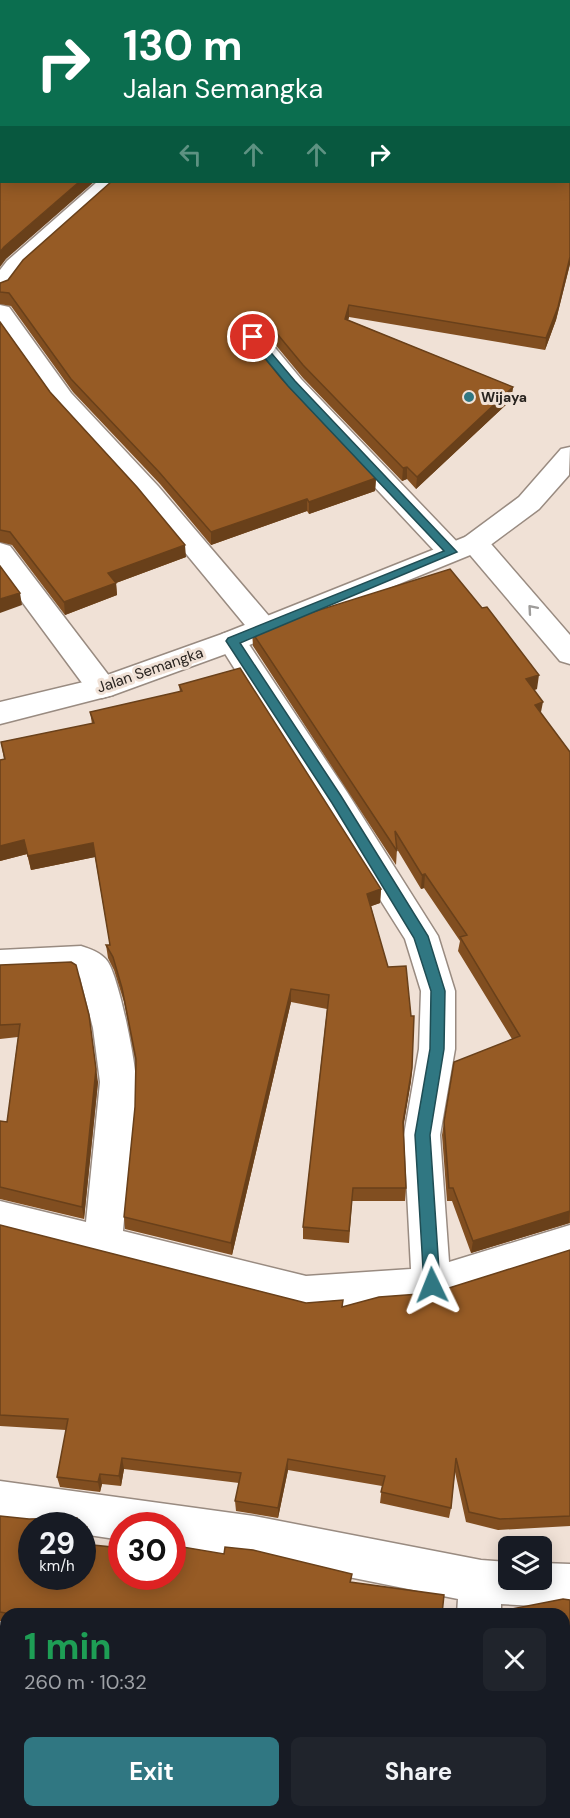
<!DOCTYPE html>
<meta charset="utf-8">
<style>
body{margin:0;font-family:"DM Sans",sans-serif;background:#20242c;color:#f1f3f6;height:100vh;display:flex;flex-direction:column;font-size:22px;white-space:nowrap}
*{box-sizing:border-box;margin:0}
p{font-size:20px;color:#9ea1a6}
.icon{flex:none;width:33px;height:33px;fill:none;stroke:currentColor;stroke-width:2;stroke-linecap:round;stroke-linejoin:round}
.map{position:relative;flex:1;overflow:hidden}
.sheet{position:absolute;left:0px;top:1608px;width:570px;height:210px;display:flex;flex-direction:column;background:#171b24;border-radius:18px 18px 0 0;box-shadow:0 3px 15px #0003}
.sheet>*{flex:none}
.banner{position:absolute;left:0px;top:0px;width:570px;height:183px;box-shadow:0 3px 15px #0003;background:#0b6e4f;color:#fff;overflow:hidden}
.fabs{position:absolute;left:498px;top:1536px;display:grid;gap:12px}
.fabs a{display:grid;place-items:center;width:54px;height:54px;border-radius:9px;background:#171b24;box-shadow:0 3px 15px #0003;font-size:30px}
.speed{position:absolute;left:18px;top:1512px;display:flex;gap:12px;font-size:30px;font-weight:700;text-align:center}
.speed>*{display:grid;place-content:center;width:78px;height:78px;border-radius:50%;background:#171b24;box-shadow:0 3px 15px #0003;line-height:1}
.speed small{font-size:15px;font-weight:400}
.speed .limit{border:9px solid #d22;background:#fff;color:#111}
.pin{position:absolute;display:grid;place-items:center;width:51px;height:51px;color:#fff;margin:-26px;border:3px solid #fff;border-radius:50%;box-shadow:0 2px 6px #0007}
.me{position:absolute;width:66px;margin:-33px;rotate:358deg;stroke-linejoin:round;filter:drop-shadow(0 0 4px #0008)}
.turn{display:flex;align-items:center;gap:21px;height:126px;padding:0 24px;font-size:27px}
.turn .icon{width:78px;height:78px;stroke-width:2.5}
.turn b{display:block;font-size:42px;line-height:51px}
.lanes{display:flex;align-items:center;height:57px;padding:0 24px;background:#0003;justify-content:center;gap:30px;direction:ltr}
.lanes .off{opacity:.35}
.round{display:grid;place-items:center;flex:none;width:63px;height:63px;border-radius:9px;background:#20242c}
.head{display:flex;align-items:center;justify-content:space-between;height:102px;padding:0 24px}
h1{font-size:36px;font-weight:700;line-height:45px;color:#1e9e55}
.cta{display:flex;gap:12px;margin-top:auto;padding:12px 24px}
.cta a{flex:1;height:69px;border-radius:9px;background:#307782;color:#fff;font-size:24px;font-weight:700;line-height:69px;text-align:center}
.cta a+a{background:#20242c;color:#f1f3f6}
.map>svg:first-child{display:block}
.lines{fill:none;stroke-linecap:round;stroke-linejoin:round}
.minor-casing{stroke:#998b81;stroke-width:3}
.tertiary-casing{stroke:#998b81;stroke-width:3}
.primary-casing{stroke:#998b81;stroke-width:3}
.minor{fill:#fff;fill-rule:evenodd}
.tertiary{fill:#fff;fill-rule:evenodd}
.primary{fill:#fff;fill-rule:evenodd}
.wall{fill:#814e20}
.shaded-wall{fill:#69401a}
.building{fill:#965b25;stroke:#69401a;stroke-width:1.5}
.oneway{stroke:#9e9c9a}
.route{fill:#307782;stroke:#1f4d54;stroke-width:1.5}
.poi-dot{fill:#307782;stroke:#f0e1d6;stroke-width:2}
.labels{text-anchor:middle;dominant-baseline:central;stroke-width:6;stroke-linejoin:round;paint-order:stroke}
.far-poi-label{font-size:14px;font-weight:bold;fill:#28231f;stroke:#f0e1d6;text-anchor:start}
.street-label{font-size:15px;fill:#28231f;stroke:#f0e1d6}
</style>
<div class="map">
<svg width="570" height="1818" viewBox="0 0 570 1818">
<rect width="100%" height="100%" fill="#f0e1d6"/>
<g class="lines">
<defs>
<path id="minor" d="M97,182H121L23,271L8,291L0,293V270L7,261Z
M0,305L9,307L71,393L158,486L274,622L278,629L274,636L264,639L254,636L140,498L53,403L0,328Z
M253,330L262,332L301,379L461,546L465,552L461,558L451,561L441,558L283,389L241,337L244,332Z
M0,543L10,546L113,681L117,688L113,695L102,698L91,695L0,572Z
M232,631L242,634L347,792L438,936L455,991V1049L440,1135L449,1262L570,1225V1259L431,1303L306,1312L0,1235V1201L86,1222L100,1082L93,1028L80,977L74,973L0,976V950L81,946C91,949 102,953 108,962C119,979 136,1062 136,1083C135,1132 127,1182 123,1231L306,1276L411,1269L404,1135L419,1049L421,991L405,939L217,641L222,634Z
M0,1481L254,1516L481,1560L508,1562V1580H542V1563L570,1564V1608L501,1604V1614H457L458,1599L254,1558L172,1547V1526H122V1540L82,1534V1526L32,1527L0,1523Z
M455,1812H501L502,1818H456Z"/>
<path id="tertiary" d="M475,534L485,537L570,635V664L560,661L465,549L461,543L465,537Z"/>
<path id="primary" d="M570,447L569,475L539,509L485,549L242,648L113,695L0,724V702L96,679L222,634L465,537L519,497L561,449Z"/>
</defs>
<use href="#minor" class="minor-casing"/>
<use href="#tertiary" class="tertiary-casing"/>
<use href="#primary" class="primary-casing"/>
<use href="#minor" class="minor"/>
<use href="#tertiary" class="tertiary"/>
<use href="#primary" class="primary"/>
</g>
<path class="wall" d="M568,51H570V153H568Z
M570,157V264L556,320L545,350L349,317L348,320L513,387L511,400L416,489L407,479L402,481L303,378L264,331L253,328L244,330L243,331L281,378L376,478L375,491L309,514L307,511L211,545L160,484L73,392L11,306L0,304V283L568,182Z
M0,322L50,392L186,557L116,583L117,595L65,615L12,545L0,542Z
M307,614L537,689L534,690L541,713L570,752V1223L471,1253L452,1201H447L442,1135L444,1122L512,1039L458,951L460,941L424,888L421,889L397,849L396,865L253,646L252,632Z
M179,685L381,889L380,903L371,906L412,1068L411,1081L403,1127L406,1188L405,1201H352L349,1243L303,1239V1227L327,1009L291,1002L232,1255L125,1229L124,1217L135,1107L136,1064L124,1002L114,970L108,958L106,945H110L95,857L31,870L27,854L0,861V760L4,759L1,742L92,724L90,712L180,692Z
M0,965L98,1082L84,1219L0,1199V1121L7,1122L18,1037L0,1039Z
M0,1225L306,1303L342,1307L433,1293L570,1250V1526L498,1530L466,1522L455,1472L451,1508L449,1518L380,1503L382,1486L288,1470L278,1518L236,1511L235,1501L239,1483L124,1469L121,1486L102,1484L100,1492L60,1487L57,1477L66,1430L0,1426Z
M0,1516L79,1526L87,1527L89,1537L88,1545L352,1574L351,1582L6,1614L5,1636L2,1627L3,1621H0Z
M570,1600V1801H564V1614H492V1613Z"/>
<path class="shaded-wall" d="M440,0H452L450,2H438Z
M0,16H2V28H0Z
M79,182H94L6,259L0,267V252L4,247Z
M570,257V264L556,320L545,350L546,338Z
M349,305V317L345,331V319Z
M253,315V328L244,330L239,338V326L243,317Z
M513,387L511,400L416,489L417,477Z
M407,467V479L402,481L403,468Z
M376,478L375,491L309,514V502Z
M307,499V511L211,545V532Z
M185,545L186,557L116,583L117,595L65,615L64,602L108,573Z
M20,593L22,605L0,613V599Z
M539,675L537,689L524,693L526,679Z
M543,702L540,717L535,705Z
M24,840L27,854L0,861V846Z
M93,843L95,857L31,870L28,856Z
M425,874L424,888L421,889L422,875Z
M381,889L380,903L366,908L367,894Z
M291,989V1002L232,1255L231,1243Z
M89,1015L98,1082L84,1219L82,1207Z
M412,1068L411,1081L402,1135L403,1122Z
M570,1211L569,1223L471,1253L473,1241Z
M122,1458L124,1469L121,1486L119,1476Z
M288,1459V1470L278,1518V1508Z
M100,1474L102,1484L100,1492L98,1482Z
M87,1527L89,1537L85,1554L83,1544Z"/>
<path class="building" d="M0,0H440L438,2H2V16H0Z
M2,31V182H79L4,247L0,252V32Z
M568,51H570V141H568Z
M568,157H570V257L558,307L546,338L349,305L345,319L513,387L417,477L407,467L403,468L303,365L264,318L253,315L243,317L239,326L281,378L376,478L309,502L307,499L211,532L159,472L71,379L9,293L0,292V283L8,280L23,260L111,182H568Z
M0,322L50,392L137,487L185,545L108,573L116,583L64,602L10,532L0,530Z
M0,566L20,593L0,599Z
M450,569L482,608L487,607L539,675L526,679L543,702L535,705L570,752V1211L473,1241L453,1188H449L444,1122L454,1062L520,1036L460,937L467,935L425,874L422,875L395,831L397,851L252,632L305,612L307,614Z
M240,668L381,889L367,894L388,967L406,966L411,1016H414L412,1068L403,1122L406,1188H353L349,1231L303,1227L329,995L291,989L231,1243L124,1217L135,1107L136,1059L122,988L113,957L106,945H110L93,843L28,856L24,840L0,846V760L5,759L1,742L94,723L90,712L182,691L179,685Z
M71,962L76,965L89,1015L96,1069L82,1207L0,1187V1121L7,1122L20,1024L0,1025V965Z
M0,1225L306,1303L343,1300L342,1307L379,1297L433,1293L570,1250V1516L500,1519L469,1512L456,1458L451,1508L381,1492L385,1476L288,1459L278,1508L235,1501L241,1473L122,1458L119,1476L100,1474L98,1482L57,1477L68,1419L0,1415Z
M0,1516L29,1519L77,1518L78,1526H32V1576H82V1526L87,1527L83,1544L122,1548V1576H172V1554L181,1555L183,1547L224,1554L225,1547L253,1550L352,1574L350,1582L444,1595L442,1614H6V1628L2,1627L6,1613L0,1612Z
M563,1599L570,1600V1792H564V1614H493L492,1613Z
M26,1812H424L423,1818H24Z"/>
<defs><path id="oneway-chevron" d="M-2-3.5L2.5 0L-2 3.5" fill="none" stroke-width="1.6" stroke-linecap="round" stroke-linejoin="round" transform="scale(1.5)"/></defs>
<use class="oneway" href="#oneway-chevron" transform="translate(532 609) rotate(-131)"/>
<path class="route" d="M249,335H256L295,381L457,552L240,643L341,796L428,936L445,991L444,1049L430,1135L440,1285L437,1290L432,1292L426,1290L424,1285L415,1135L430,1049L431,991L414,938L332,803L226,641L228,638L444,551L288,386L249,339Z"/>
<circle class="poi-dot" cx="469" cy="397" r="6"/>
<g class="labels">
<g class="far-poi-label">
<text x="481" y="397">Wijaya</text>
</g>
<g class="street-label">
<text transform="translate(150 670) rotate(-19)">Jalan Semangka</text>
</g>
</g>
</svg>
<div class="fabs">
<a><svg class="icon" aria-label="layers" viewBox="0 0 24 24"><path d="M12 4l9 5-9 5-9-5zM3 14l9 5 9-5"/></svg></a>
</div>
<div class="speed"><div>29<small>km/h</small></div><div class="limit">30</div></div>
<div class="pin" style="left:253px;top:337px;background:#d93025"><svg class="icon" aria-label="arrive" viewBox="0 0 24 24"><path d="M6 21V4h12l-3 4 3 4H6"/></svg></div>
<svg class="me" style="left:432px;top:1285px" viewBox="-20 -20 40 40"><path d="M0-17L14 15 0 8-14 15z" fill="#307782" stroke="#fff" stroke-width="4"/></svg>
<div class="banner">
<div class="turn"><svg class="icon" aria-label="right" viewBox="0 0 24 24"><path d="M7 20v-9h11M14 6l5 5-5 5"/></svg><div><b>130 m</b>Jalan Semangka</div></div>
<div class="lanes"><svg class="icon off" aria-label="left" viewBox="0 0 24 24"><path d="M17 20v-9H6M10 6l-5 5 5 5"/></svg><svg class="icon off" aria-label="ahead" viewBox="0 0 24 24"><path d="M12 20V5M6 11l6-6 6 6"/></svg><svg class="icon off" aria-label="ahead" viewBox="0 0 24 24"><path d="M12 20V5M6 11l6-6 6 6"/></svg><svg class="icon" aria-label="right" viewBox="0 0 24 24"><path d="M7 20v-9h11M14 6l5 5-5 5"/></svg></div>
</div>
<section class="sheet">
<div class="head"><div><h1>1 min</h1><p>260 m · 10:32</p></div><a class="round"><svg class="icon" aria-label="close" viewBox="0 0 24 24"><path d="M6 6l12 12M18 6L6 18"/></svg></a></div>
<div class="cta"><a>Exit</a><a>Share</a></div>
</section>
</div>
